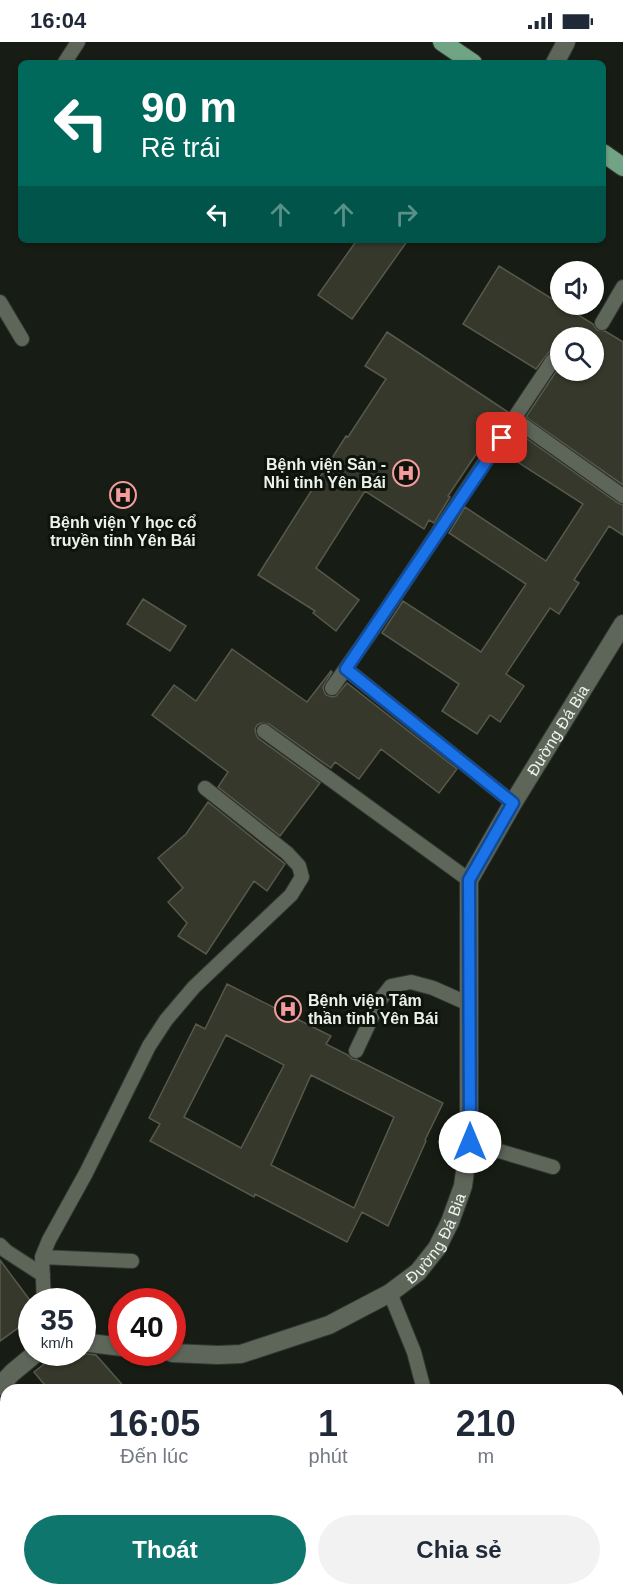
<!DOCTYPE html>
<html lang="vi">
<meta charset="utf-8">
<style>
body{margin:0;font-family:Arial,sans-serif;background:#f2f2f3;color:#1f2937;height:100vh;display:flex;flex-direction:column;font-size:22px;white-space:nowrap}
*{box-sizing:border-box;margin:0}
p{font-size:20px;color:#747a83}
.icon{flex:none;width:33px;height:33px;fill:none;stroke:currentColor;stroke-width:2;stroke-linecap:round;stroke-linejoin:round}
.map{position:relative;flex:1;overflow:hidden}
.details{position:absolute;left:0px;top:1342px;width:624px;height:212px;display:flex;flex-direction:column;background:#fff;border-radius:18px 18px 0 0;box-shadow:0 2px 4px #0004}
.details>*{flex:none}
.guide{position:absolute;left:18px;top:18px;width:588px;height:183px;border-radius:9px;box-shadow:0 2px 4px #0004;background:#00695c;color:#fff;overflow:hidden}
.controls{position:absolute;left:550px;top:219px;display:grid;gap:12px}
.controls a{display:grid;place-items:center;width:54px;height:54px;border-radius:50%;background:#fff;box-shadow:0 2px 4px #0004;font-size:30px}
.speed{position:absolute;left:18px;top:1246px;display:flex;gap:12px;font-size:30px;font-weight:700;text-align:center}
.speed>*{display:grid;place-content:center;width:78px;height:78px;border-radius:50%;background:#fff;box-shadow:0 2px 4px #0004;line-height:1}
.speed small{font-size:15px;font-weight:400}
.speed .limit{border:9px solid #d22;background:#fff;color:#111}
.pin{position:absolute;display:grid;place-items:center;width:51px;height:51px;color:#fff;margin:-26px;border-radius:12px;box-shadow:0 3px 9px #0006}
.me{position:absolute;width:66px;margin:-33px;rotate:0deg;stroke-linejoin:round;filter:drop-shadow(0 0 4px #0008)}
.turn{display:flex;align-items:center;gap:21px;height:126px;padding:0 24px;font-size:27px}
.turn .icon{width:78px;height:78px;stroke-width:2.5}
.turn b{display:block;font-size:42px;line-height:51px}
.lanes{display:flex;align-items:center;height:57px;padding:0 24px;background:#0003;justify-content:center;gap:30px;direction:ltr}
.lanes .off{opacity:.35}
.eta{display:flex;justify-content:space-evenly;align-items:center;height:102px;text-align:center}
.eta b{font-size:36px;font-weight:700;line-height:42px}
.action{display:flex;gap:12px;margin-top:auto;padding:12px 24px}
.action a{flex:1;height:69px;border-radius:36px;background:#0f766e;color:#fff;font-size:24px;font-weight:700;line-height:69px;text-align:center}
.action a+a{background:#f2f2f3;color:#1f2937}
.status{display:flex;justify-content:space-between;align-items:center;height:42px;padding:0 30px;background:#fff;direction:ltr}
.status svg{height:16px;fill:currentColor}
.map>svg:first-child{display:block}
.building{fill:#36382b;stroke:#57594b;stroke-width:1.5;fill-rule:evenodd}
.lines{fill:none;stroke-linecap:round;stroke-linejoin:round}
.lane-casing{stroke:#323731;stroke-width:16}
.street-casing{stroke:#323731;stroke-width:20}
.secondary-casing{stroke:#323731;stroke-width:20}
.primary-casing{stroke:#323731;stroke-width:20}
.lane{stroke:#5e665a;stroke-width:14}
.street{stroke:#5e665a;stroke-width:18}
.secondary{stroke:#5e665a;stroke-width:18}
.primary{stroke:#71a385;stroke-width:18}
.route-casing{stroke:#114b97;stroke-width:15}
.route{stroke:#1a73e8;stroke-width:10}
.labels{text-anchor:middle;dominant-baseline:central;stroke-width:6;stroke-linejoin:round;paint-order:stroke}
.poi-label{font-size:16px;font-weight:bold;fill:#edf2eb;stroke:#0e140b;text-anchor:end}
.street-label{font-size:16px;fill:#edf2eb;stroke:#0e140b}
</style>
<div class="status"><b>16:04</b><svg viewBox="0 0 49 12"><path d="M0 12V9h3v3zM5 12V6h3v6zM10 12V3h3v9zM15 12V0h3v12zM26 1h20v11H26zM47 4h2v5h-2z"/></svg></div>
<div class="map">
<svg width="623" height="1553" viewBox="0 0 623 1553">
<rect width="100%" height="100%" fill="#171d14"/>
<path class="building" d="M357,198H408L352,277L318,253Z
M499,224L593,282L597,288L605,289L623,300V443L526,375L561,322V328H594V296H561V314L554,309L549,310L536,327L463,282Z
M387,290L508,370L487,400L485,399L448,454L450,455L434,481L429,478L424,487L365,449L316,526L359,558L336,589L313,571L315,569L258,533L346,394L348,395L386,337L365,324Z
M516,389L618,461L623,463V493L609,484L574,538L579,541L559,572L550,566L506,632L524,644L500,680L490,673L477,692L442,669L459,642L382,591L403,559L481,610L526,542L449,491L465,465L546,519L583,462L502,410Z
M143,557L186,584L170,609L127,582Z
M232,607L307,660L331,629L332,630L323,645L324,649L326,653L332,655L336,654L347,641L457,727L439,751L381,707L359,737L335,720L331,726L269,682L261,681L257,683L255,687L256,692L258,696L320,741L280,794L218,745L228,730L152,673L174,643L196,659Z
M208,760L285,822L267,849L254,839L206,912L178,894L187,881L168,860L183,846L158,816L186,792Z
M227,942L331,994L326,1002L348,1013L352,1017L357,1018L443,1061L425,1098L426,1099L388,1184L362,1170L347,1200L255,1152L254,1155L150,1099L160,1082L149,1076L196,982L205,987ZM226,993L284,1023L241,1106L184,1075ZM311,1033L394,1075L354,1166L271,1123Z
M0,1218L32,1261V1276L0,1299Z
M58,1311L67,1323L80,1311L96,1313L127,1348H49L34,1330Z"/>
<g class="lines">
<defs>
<path id="lane" d="M65,20L78,0
M0,260L22,297
M602,281L623,245
M523,383L623,454
M346,627L513,761
M332,646L374,586L553,318
M264,689L469,838
M356,1009L380,958L391,944L411,940L433,946L469,962
M469,1100L553,1125
M0,1203L6,1209L43,1233
M42,1215L132,1219
M390,1251L414,1310L424,1348
M44,1260L42,1215L49,1198L86,1131L149,1004L166,978L194,945L291,853L302,835L299,824L287,811L205,746"/>
<path id="street" d="M555,21L566,0
M618,1546L623,1540"/>
<g id="secondary">
<path d="M82,1300L122,1305"/>
<path id="s1" d="M172,1311L218,1313L241,1312L329,1283L390,1251L418,1230L437,1206L450,1180L463,1144L469,1100V838L513,761L623,582"/>
<path d="M0,1344L12,1331L36,1311"/>
</g>
<path id="primary" d="M442,0L473,21
M603,111L623,125"/>
</defs>
<use href="#lane" class="lane-casing"/>
<use href="#street" class="street-casing"/>
<use href="#secondary" class="secondary-casing"/>
<use href="#primary" class="primary-casing"/>
<use href="#lane" class="lane"/>
<use href="#street" class="street"/>
<use href="#secondary" class="secondary"/>
<use href="#primary" class="primary"/>
</g>
<g class="lines">
<defs>
<path id="route" d="M470,1100L469,838L513,761L346,627L502,396"/>
</defs>
<use href="#route" class="route-casing"/>
<use href="#route" class="route"/>
</g>
<defs>
<symbol id="hospital-ring" viewBox="-11 -11 22 22"><circle r="9.5" fill="#0e140b" stroke="#f59b9e" stroke-width="1.5"/><path d="M-5-5h3v3.5h4V-5h3V5h-3V1.5h-4V5h-3Z" fill="#f59b9e"/></symbol>
</defs>
<g fill-rule="evenodd">
<use href="#hospital-ring" x="391" y="416" width="30" height="30"/>
<use href="#hospital-ring" x="108" y="438" width="30" height="30"/>
<use href="#hospital-ring" x="273" y="952" width="30" height="30"/>
</g>
<g class="labels">
<g class="poi-label">
<text x="386" y="422">Bệnh viện Sản -<tspan x="386" dy="18">Nhi tỉnh Yên Bái</tspan></text>
<text x="123" y="480" text-anchor="middle">Bệnh viện Y học cổ<tspan x="123" dy="18">truyền tỉnh Yên Bái</tspan></text>
<text x="308" y="958" text-anchor="start">Bệnh viện Tâm<tspan x="308" dy="18">thần tỉnh Yên Bái</tspan></text>
</g>
<g class="street-label">
<text stroke="none"><textPath href="#s1" startOffset="844">Đường Đá Bia</textPath></text>
<text stroke="none"><textPath href="#s1" startOffset="304">Đường Đá Bia</textPath></text>
</g>
</g>
</svg>
<div class="controls">
<a><svg class="icon" aria-label="sound" viewBox="0 0 24 24"><path d="M4 9h4l5-4v14l-5-4H4zM17 9q2 3 0 6"/></svg></a>
<a><svg class="icon" aria-label="search" viewBox="0 0 24 24"><circle cx="10" cy="10" r="6"/><path d="M15 15l6 6"/></svg></a>
</div>
<div class="speed"><div>35<small>km/h</small></div><div class="limit">40</div></div>
<div class="pin" style="left:502px;top:396px;background:#d93025"><svg class="icon" aria-label="arrive" viewBox="0 0 24 24"><path d="M6 21V4h12l-3 4 3 4H6"/></svg></div>
<svg class="me" style="left:470px;top:1100px" viewBox="-20 -20 40 40"><circle r="19" fill="#fff"/><path d="M0-13L10 11 0 6-10 11z" fill="#1a73e8"/></svg>
<div class="guide">
<div class="turn"><svg class="icon" aria-label="left" viewBox="0 0 24 24"><path d="M17 20v-9H6M10 6l-5 5 5 5"/></svg><div><b>90 m</b>Rẽ trái</div></div>
<div class="lanes"><svg class="icon" aria-label="left" viewBox="0 0 24 24"><path d="M17 20v-9H6M10 6l-5 5 5 5"/></svg><svg class="icon off" aria-label="ahead" viewBox="0 0 24 24"><path d="M12 20V5M6 11l6-6 6 6"/></svg><svg class="icon off" aria-label="ahead" viewBox="0 0 24 24"><path d="M12 20V5M6 11l6-6 6 6"/></svg><svg class="icon off" aria-label="right" viewBox="0 0 24 24"><path d="M7 20v-9h11M14 6l5 5-5 5"/></svg></div>
</div>
<section class="details">
<div class="eta">
<div><b>16:05</b><p>Đến lúc</p></div>
<div><b>1</b><p>phút</p></div>
<div><b>210</b><p>m</p></div>
</div>
<div class="action"><a>Thoát</a><a>Chia sẻ</a></div>
</section>
</div>
